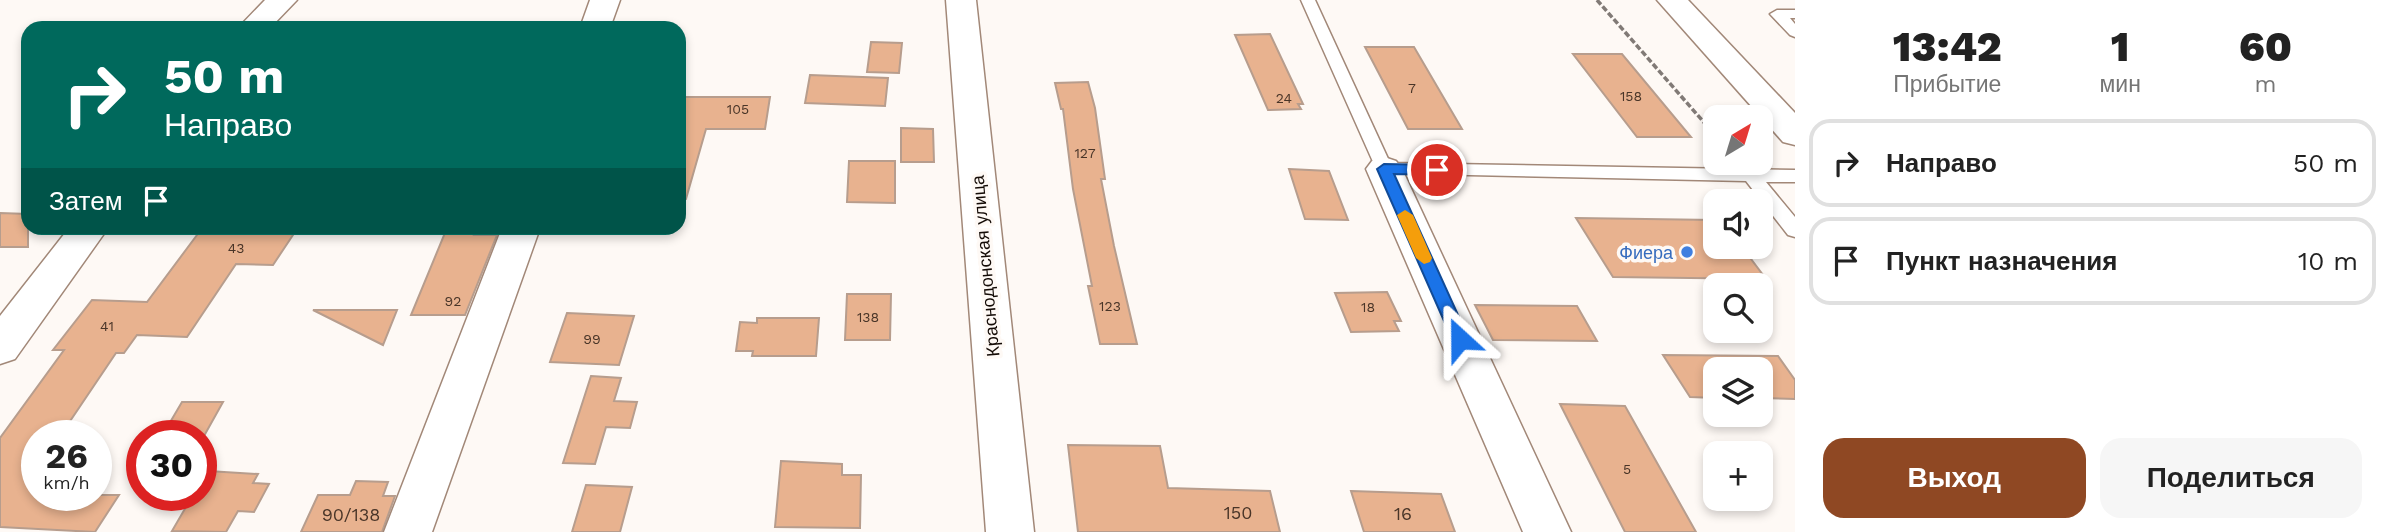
<!DOCTYPE html>
<html lang="ru">
<meta charset="utf-8">
<style>
body{margin:0;font-family:"Work Sans",sans-serif;background:#f6f6f6;color:#222;height:100vh;display:flex;flex-direction:column;font-size:26px;white-space:nowrap}
*{box-sizing:border-box;margin:0}
p{font-size:23px;color:#767676}
.icon{flex:none;width:38px;height:38px;fill:none;stroke:currentColor;stroke-width:2;stroke-linecap:round;stroke-linejoin:round}
.map{position:relative;flex:1;overflow:hidden}
.panel{display:flex;flex-direction:column;background:#fff;width:595px}
.panel>*{flex:none}
.guide{position:absolute;left:21px;top:21px;width:665px;height:214px;border-radius:21px;box-shadow:0 4px 10px #0003;background:#00695c;color:#fff;overflow:hidden}
.needle{width:46px;rotate:38deg}
.controls{position:absolute;left:1703px;top:105px;display:grid;gap:14px}
.controls a{display:grid;place-items:center;width:70px;height:70px;border-radius:14px;background:#fff;box-shadow:0 4px 10px #0003;font-size:35px}
.speed{position:absolute;left:21px;top:420px;display:flex;gap:14px;font-size:35px;font-weight:700;text-align:center}
.speed>*{display:grid;place-content:center;width:91px;height:91px;border-radius:50%;background:#fff;box-shadow:0 4px 10px #0003;line-height:1}
.speed small{font-size:18px;font-weight:400}
.speed .limit{border:10px solid #d22;background:#fff;color:#111}
.pin{position:absolute;display:grid;place-items:center;width:60px;height:60px;color:#fff;margin:-30px;border:4px solid #fff;border-radius:50%;box-shadow:0 2px 7px #0007}
.me{position:absolute;width:77px;margin:-38px;rotate:336deg;stroke-linejoin:round;filter:drop-shadow(0 0 5px #0008)}
.turn{display:flex;align-items:center;gap:24px;height:147px;padding:0 28px;font-size:32px}
.turn .icon{width:91px;height:91px;stroke-width:2.5}
.turn b{display:block;font-size:49px;line-height:60px}
.then{display:flex;align-items:center;height:66px;padding:0 28px;background:#0003;gap:14px;font-size:26px}
.eta{display:flex;justify-content:space-evenly;align-items:center;height:119px;text-align:center}
.eta b{font-size:42px;font-weight:800;line-height:49px}
.primary-button{display:flex;gap:14px;margin-top:auto;padding:14px 28px}
.primary-button a{flex:1;height:80px;border-radius:21px;background:#8f4823;color:#fff;font-size:28px;font-weight:800;line-height:80px;text-align:center}
.primary-button a+a{background:#f6f6f6;color:#222}
ul{padding:0;list-style:none}
li{display:flex;align-items:center;gap:21px;height:88px;margin:0 14px 10px;padding:0 14px;border:4px solid #e0e0e0;border-radius:21px}
li div{flex:1}
li b{display:block;font-size:26px}
li em{font-style:normal}
main{display:flex;flex:1;min-height:0}
.map>svg:first-child{display:block}
.building{fill:#e8b28f;stroke:#b79d8d;stroke-width:2}
.lines{fill:none;stroke-linecap:round;stroke-linejoin:round}
.service-casing{stroke:#a28878;stroke-width:3}
.minor-casing{stroke:#a28878;stroke-width:3}
.primary-casing{stroke:#a28878;stroke-width:3}
.path{stroke:#817a76;stroke-width:3.5;stroke-dasharray:6 2.5;stroke-linecap:butt}
.service{fill:#fff;fill-rule:evenodd}
.minor{fill:#fff;fill-rule:evenodd}
.primary{fill:#fff;fill-rule:evenodd}
.route{fill:#1a73e8;stroke:#114b97;stroke-width:2}
.slow{fill:#f59e0b}
.shop-dot{fill:#3f7fe0;stroke:#fef9f5;stroke-width:2.5}
.labels{text-anchor:middle;dominant-baseline:central;stroke-width:7;stroke-linejoin:round;paint-order:stroke}
.number-label{font-size:14px;fill:#493528}
.shop-label{font-size:18px;fill:#366cbe;stroke:#fef9f5;text-anchor:end}
.street-label{font-size:18px;fill:#140b06;stroke:#fef9f5}
.near-number-label{font-size:18px;fill:#493528}
</style>
<main>
<div class="map">
<svg width="1795" height="532" viewBox="0 0 1795 532">
<rect width="100%" height="100%" fill="#fef9f5"/>
<path class="building" d="M1270,34L1303,104H1298L1301,109L1268,110L1235,35Z
M871,42L902,43L899,73L867,72Z
M1365,47H1414L1462,129H1408Z
M1573,54H1622L1691,137H1637Z
M810,75L888,78L885,106L805,103Z
M1088,82L1095,108L1105,179H1101L1114,246L1137,344H1100L1088,286H1092L1073,189L1063,109H1061L1055,83Z
M679,97H770L765,129H706L686,199L679,198Z
M901,128L933,129L934,162H901Z
M849,161H895V203L847,202Z
M1289,169L1329,171L1348,220L1305,219Z
M0,213L28,214V247H0Z
M1576,218L1715,220V247H1742L1766,279L1613,277Z
M447,228H477L474,235H497L465,315H411Z
M254,230L295,232L273,265L236,264L187,337L137,335L124,353H116L60,436H37V495H119L95,532L0,527V438L64,350H53L92,300L147,302L200,231L252,233Z
M1387,292L1401,321H1394L1399,331L1351,332L1335,293Z
M847,294H891L890,340H845Z
M1475,305L1577,306L1597,341L1493,340Z
M313,310H397L383,345Z
M567,313L634,316L619,365L550,362Z
M757,318H819L816,356H752L753,351H736L740,322L757,323Z
M1663,355L1778,356L1795,380V399L1760,398V369H1715V398L1690,397Z
M591,376L621,378L614,401L637,402L630,428L606,427L595,464L563,463Z
M182,402H223L204,436H162Z
M1560,404L1625,406L1696,532H1625Z
M1068,445L1160,446L1168,488L1270,491L1280,532H1078Z
M781,461L842,464V475H861L860,528L775,527Z
M208,471L258,474L253,483L269,484L254,512L238,511L226,532L172,531L193,495H201V482Z
M356,481L388,482L383,496H395L382,532H301L318,495H350Z
M586,485L632,487L620,532H572Z
M1351,491L1441,494L1455,532H1364Z"/>
<g class="lines">
<defs>
<path id="service" d="M1301,0H1315L1390,163L1795,170V182H1766L1795,217V237L1788,235L1746,181L1378,173Z
M1795,10V18H1790L1795,24V37L1790,35L1770,14L1777,10Z"/>
<path id="minor" d="M265,0H297L270,28H238Z
M590,0H620L610,28H580Z
M946,0H976L1034,532H986Z
M1384,157L1396,161L1402,169L1571,532H1523L1366,169L1372,161Z
M69,228H108L15,359L0,364V316Z
M502,228H540L432,532H384Z"/>
<path id="primary" d="M1657,0H1688L1795,113V145L1783,142Z"/>
</defs>
<use href="#service" class="service-casing"/>
<use href="#minor" class="minor-casing"/>
<use href="#primary" class="primary-casing"/>
<path class="path" d="M1597,0L1715,135"/>
<use href="#service" class="service"/>
<use href="#minor" class="minor"/>
<use href="#primary" class="primary"/>
</g>
<path class="route" d="M1384,164L1437,165L1444,170L1437,175L1394,174L1469,339L1466,343L1460,345L1452,339L1377,169Z"/>
<path class="slow" d="M1405,210L1413,215L1432,258L1430,262L1424,264L1416,258L1397,215Z"/>
<circle class="shop-dot" cx="1687" cy="252" r="7"/>
<g class="labels">
<g class="number-label">
<text x="1412" y="88">7</text>
<text x="1631" y="96">158</text>
<text x="1284" y="98">24</text>
<text x="738" y="109">105</text>
<text x="1085" y="153">127</text>
<text x="236" y="248">43</text>
<text x="453" y="301">92</text>
<text x="1110" y="306">123</text>
<text x="1368" y="307">18</text>
<text x="868" y="317">138</text>
<text x="107" y="326">41</text>
<text x="592" y="339">99</text>
<text x="1627" y="469">5</text>
</g>
<g class="shop-label">
<text x="1673" y="252">Фиера</text>
</g>
<g class="street-label">
<text transform="translate(985 266) rotate(-95)">Краснодонская улица</text>
</g>
<g class="near-number-label">
<text x="1238" y="512">150</text>
<text x="1403" y="513">16</text>
<text x="351" y="514">90/138</text>
</g>
</g>
</svg>
<div class="controls">
<a><svg class="needle" viewBox="-14 -14 28 28"><path d="M0-13l5 13h-10z" fill="#e53935"/><path d="M0 13l5-13h-10z" fill="#767676"/></svg></a>
<a><svg class="icon" aria-label="sound" viewBox="0 0 24 24"><path d="M4 9h4l5-4v14l-5-4H4zM17 9q2 3 0 6"/></svg></a>
<a><svg class="icon" aria-label="search" viewBox="0 0 24 24"><circle cx="10" cy="10" r="6"/><path d="M15 15l6 6"/></svg></a>
<a><svg class="icon" aria-label="layers" viewBox="0 0 24 24"><path d="M12 4l9 5-9 5-9-5zM3 14l9 5 9-5"/></svg></a>
<a>+</a>
</div>
<div class="speed"><div>26<small>km/h</small></div><div class="limit">30</div></div>
<div class="pin" style="left:1437px;top:170px;background:#d93025"><svg class="icon" aria-label="arrive" viewBox="0 0 24 24"><path d="M6 21V4h12l-3 4 3 4H6"/></svg></div>
<svg class="me" style="left:1460px;top:339px" viewBox="-20 -20 40 40"><path d="M0-17L14 15 0 8-14 15z" fill="#1a73e8" stroke="#fff" stroke-width="4"/></svg>
<div class="guide">
<div class="turn"><svg class="icon" aria-label="right" viewBox="0 0 24 24"><path d="M7 20v-9h11M14 6l5 5-5 5"/></svg><div><b>50 m</b>Направо</div></div>
<div class="then">Затем<svg class="icon" aria-label="arrive" viewBox="0 0 24 24"><path d="M6 21V4h12l-3 4 3 4H6"/></svg></div>
</div>
</div>
<section class="panel">
<div class="eta">
<div><b>13:42</b><p>Прибытие</p></div>
<div><b>1</b><p>мин</p></div>
<div><b>60</b><p>m</p></div>
</div>
<ul>
<li><svg class="icon" aria-label="right" viewBox="0 0 24 24"><path d="M7 20v-9h11M14 6l5 5-5 5"/></svg><div><b>Направо</b></div><em>50 m</em></li>
<li><svg class="icon" aria-label="arrive" viewBox="0 0 24 24"><path d="M6 21V4h12l-3 4 3 4H6"/></svg><div><b>Пункт назначения</b></div><em>10 m</em></li>
</ul>
<div class="primary-button"><a>Выход</a><a>Поделиться</a></div>
</section>
</main>
